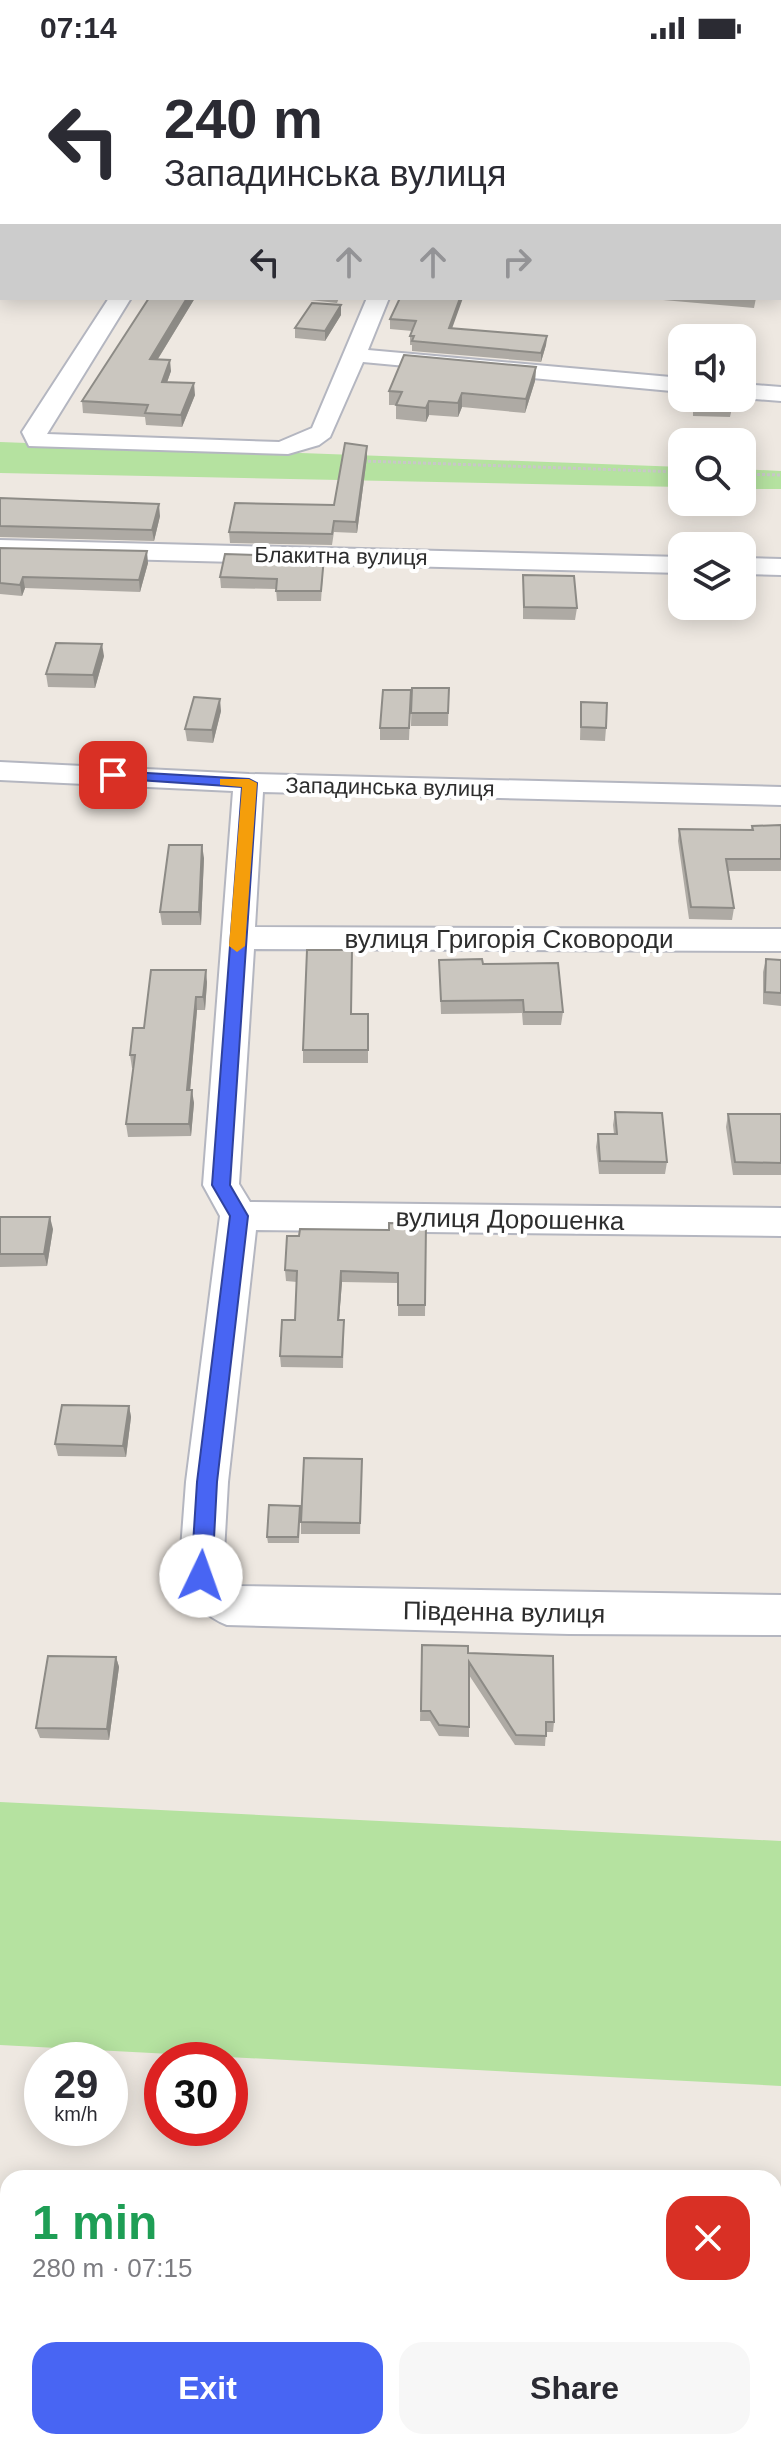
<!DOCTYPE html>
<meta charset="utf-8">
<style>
body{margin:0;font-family:Helvetica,sans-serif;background:#f7f7f7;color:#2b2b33;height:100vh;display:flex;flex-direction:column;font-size:30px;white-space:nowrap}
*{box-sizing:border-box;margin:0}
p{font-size:26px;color:#7c7c81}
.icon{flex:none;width:44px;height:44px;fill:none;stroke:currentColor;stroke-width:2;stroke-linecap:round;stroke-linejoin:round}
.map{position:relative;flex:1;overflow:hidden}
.drawer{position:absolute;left:0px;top:2114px;width:782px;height:280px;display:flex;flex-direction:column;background:#fff;border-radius:24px 24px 0 0;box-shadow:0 4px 20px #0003}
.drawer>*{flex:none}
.banner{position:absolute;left:0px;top:0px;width:782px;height:244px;box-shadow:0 4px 20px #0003;background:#fff;color:#2b2b33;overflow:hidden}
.fabs{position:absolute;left:668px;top:268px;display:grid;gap:16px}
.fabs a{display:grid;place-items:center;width:88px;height:88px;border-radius:16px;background:#fff;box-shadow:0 4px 20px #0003;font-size:40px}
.speed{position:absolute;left:24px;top:1986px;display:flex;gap:16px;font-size:40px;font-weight:700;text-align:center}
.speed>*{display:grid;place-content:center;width:104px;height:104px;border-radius:50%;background:#fff;box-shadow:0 4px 20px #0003;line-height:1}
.speed small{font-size:20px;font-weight:400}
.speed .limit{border:12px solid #d22;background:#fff;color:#111}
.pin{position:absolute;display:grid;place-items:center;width:68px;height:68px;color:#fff;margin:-34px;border-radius:16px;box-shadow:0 4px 12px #0006}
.me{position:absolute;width:88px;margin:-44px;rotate:3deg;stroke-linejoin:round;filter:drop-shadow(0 0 6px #0008)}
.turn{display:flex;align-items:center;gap:28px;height:168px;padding:0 32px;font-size:36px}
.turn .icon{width:104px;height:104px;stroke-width:2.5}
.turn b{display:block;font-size:56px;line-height:68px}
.lanes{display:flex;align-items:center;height:76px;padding:0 32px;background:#0003;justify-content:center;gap:40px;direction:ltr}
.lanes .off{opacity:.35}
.round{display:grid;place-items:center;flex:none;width:84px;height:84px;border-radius:24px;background:#f7f7f7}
.overview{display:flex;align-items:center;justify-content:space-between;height:136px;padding:0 32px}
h1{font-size:48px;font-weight:700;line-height:60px;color:#1e9e55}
.primary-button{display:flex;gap:16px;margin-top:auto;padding:16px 32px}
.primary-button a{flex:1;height:92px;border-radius:24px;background:#4865f3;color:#fff;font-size:32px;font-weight:700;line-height:92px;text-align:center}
.primary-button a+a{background:#f7f7f7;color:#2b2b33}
.status{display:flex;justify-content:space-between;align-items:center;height:56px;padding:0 40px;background:#fff;direction:ltr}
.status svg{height:22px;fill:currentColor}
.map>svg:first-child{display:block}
.green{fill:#b5e2a0}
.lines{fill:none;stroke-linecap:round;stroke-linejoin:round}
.minor-casing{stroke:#b4b6c0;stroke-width:4}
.path{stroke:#c8c8c8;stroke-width:3;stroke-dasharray:3 2;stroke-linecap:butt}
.minor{fill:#fff;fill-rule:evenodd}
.wall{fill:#aeaaa4}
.shaded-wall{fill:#8d8b86}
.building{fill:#cac6bf;stroke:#8d8b86;stroke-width:2}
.route{fill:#4865f3;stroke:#2f429e;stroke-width:2}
.slow{fill:#f59e0b}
.labels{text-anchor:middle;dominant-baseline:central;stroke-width:8;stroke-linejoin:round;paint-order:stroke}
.far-street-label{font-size:22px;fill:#2d2d2d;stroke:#fff}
.street-label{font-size:26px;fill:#2d2d2d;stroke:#fff}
</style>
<div class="status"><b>07:14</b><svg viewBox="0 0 49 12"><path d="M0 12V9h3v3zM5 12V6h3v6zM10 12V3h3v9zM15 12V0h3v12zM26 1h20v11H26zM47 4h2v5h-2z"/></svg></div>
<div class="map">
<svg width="781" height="2394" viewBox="0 0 781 2394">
<rect width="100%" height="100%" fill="#eee8e1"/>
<path class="green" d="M0,386L682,411V431L0,417Z
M742,413L781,415V433H742Z
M0,1746L781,1785V2030L0,1989Z"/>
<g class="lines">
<defs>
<path id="minor" d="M780,196H781V208H780Z
M109,242H131L47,378L279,386L312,372L367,242H389L368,294L682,322V336L363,306L330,381L319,389L288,398L29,390L22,376Z
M742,328L781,331V345L742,342Z
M0,484L682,501V517L0,500Z
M742,502L781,503V519L742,518Z
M0,706L249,718L781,731V749L263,736L255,871L781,873V895L254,893L239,1128L250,1146L781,1152V1180L256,1174L228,1426L223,1514L238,1530L781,1539V1579L569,1578L227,1569C205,1561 189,1541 179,1520L186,1426L220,1160L203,1129L233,735L0,724Z"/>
</defs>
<use href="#minor" class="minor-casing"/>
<path class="path" d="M363,405L682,416
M742,418L781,419"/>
<use href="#minor" class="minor"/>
</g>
<path class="wall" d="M290,0H449L448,2Z
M195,242L158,303L171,315L167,326L195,339L182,371L146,369L145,361L83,357L82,345Z
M292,242H339L337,247Z
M400,242L452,272L547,280L546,289L541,306L412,295V289H410V280L412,275L390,273V263Z
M663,242H756L754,252L663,244Z
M341,249V259L325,285L295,282V272Z
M536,311L535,325L525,357L462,351L458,361L429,359L426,366L396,363V349H389V335Z
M693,342H731L732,352L730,361L693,360Z
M367,390V401L357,477L334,476L332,489L230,487L229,476L334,449Z
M0,442L160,460L154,485L0,481Z
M0,492L148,507L140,536L25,532L22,540L0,538Z
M324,501L321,545H277L276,533L221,532L220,521Z
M523,519L577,552L575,564L523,563Z
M104,600L95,632L48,631L46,618Z
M412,632H449L448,670H411Z
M411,634L409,684H380V672Z
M581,646L606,672L605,685L580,684Z
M221,655L213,687L187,685L185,673Z
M781,769V815H728L734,852L732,864L689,863L678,785L679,773L751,774L752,770Z
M204,802L201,869H162L160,856Z
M766,903L781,904V950L763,948V916Z
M439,904L483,908L563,956L561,969H523L522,957L441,958Z
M207,926L205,954H197L190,1034L194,1047L191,1080L128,1081L126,1068L133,1012H132L130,999L144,972Z
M352,958H368V1007H303V994Z
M615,1056L667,1106L665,1118H599L596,1091L598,1078H614L613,1069Z
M728,1058H781V1119H733L726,1071Z
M0,1161L53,1173L47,1210L0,1211Z
M426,1168L425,1260H398V1227L342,1226L339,1264H344L343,1312L281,1311L280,1300L295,1264L297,1226L286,1225L285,1214L299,1180L389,1174Z
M129,1350L131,1361L126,1401L58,1400L55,1388Z
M362,1414L360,1478H301V1466Z
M300,1456L299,1487H268L267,1481Z
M422,1589L468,1597L554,1666L553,1676H546L545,1690L515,1689L469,1619V1681L439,1680L430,1665H420Z
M116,1601L119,1611L109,1684L40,1682L36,1672Z"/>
<path class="shaded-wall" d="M187,242H195L151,314L150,303Z
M460,242H463L449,281V272Z
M341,249V259L325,285V275Z
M547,280L546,289L541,306V297Z
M170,304L171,315L163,338L162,326Z
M536,311L535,325L525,357L526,343Z
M194,327L195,339L182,371L181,359Z
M462,337V351L458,361V347Z
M429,345V359L426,366V352Z
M367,390V401L357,477L356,466Z
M159,448L160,460L154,485L152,474Z
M147,495L148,507L140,536L139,524Z
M23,521L25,532L22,540L20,529Z
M102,588L104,600L95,632L93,619Z
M220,643L221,655L213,687L212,674Z
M202,789L204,802L201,869L199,856Z
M206,914L207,926L205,954L203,941Z
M196,941L197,954L189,1047L187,1034Z
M192,1034L194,1047L191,1080L189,1068Z
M50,1161L53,1173L47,1210L44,1198Z
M341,1215L342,1226L338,1275V1264Z
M129,1350L131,1361L126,1401L123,1390Z
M116,1601L119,1611L109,1684L107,1673Z"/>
<path class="building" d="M290,0H388L387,2H289Z
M499,0H781V6L780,2H498Z
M149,242H187L150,303L170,304L162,326L194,327L181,359L145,357L148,349L82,345Z
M400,242H460L449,272L547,280L541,297L412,285L414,280H410L416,265L390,263Z
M312,247L341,249L325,275L295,272Z
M404,299L536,311L526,343L462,337L458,347L429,345L426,352L396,349L402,336L389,335Z
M694,342H731L732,352L694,350Z
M345,387L367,390L356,466L334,465L332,478L229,476L235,447L334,449Z
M0,442L159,448L152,474L0,470Z
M0,492L147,495L139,524L23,521L20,529L0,527Z
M225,498L324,501L321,535H276L277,523L220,521Z
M523,519L574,520L577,552L524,551Z
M56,587L102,588L93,619L46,618Z
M412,632H449L448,657H411Z
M383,634H411L409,672H380Z
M194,641L220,643L212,674L185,673Z
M581,646L607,647L606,672L581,671Z
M781,769V803H726L734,852L691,851L679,773L753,774L752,770Z
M169,789H202L199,856H160Z
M307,894H352L351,958H368V994H303Z
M482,903L483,908L558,907L563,956H524L523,944L441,945L439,904Z
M766,903L781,904V937L765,936Z
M151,914H206L203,941H196L187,1034H192L189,1068H126L135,999H130L133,972H144Z
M615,1056L662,1057L667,1106L600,1105L598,1078H617Z
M728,1058H781V1107L735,1106Z
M0,1161H50L44,1198H0Z
M389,1167L426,1168L425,1249H398V1217L341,1215L338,1264H344L342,1301L280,1300L282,1264H295L297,1215L285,1214L287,1180H299L300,1173L389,1174Z
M62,1349L129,1350L123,1390L55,1388Z
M304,1402L362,1403L360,1467L301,1466Z
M269,1449L300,1450L298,1481H267Z
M422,1589L468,1590V1597L553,1600L554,1666H546V1680L516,1679L469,1606V1671L439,1669L430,1655H421Z
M48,1600L116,1601L107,1673L36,1672Z"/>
<path class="route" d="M113,715L249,723L257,727L230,1129L248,1160L217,1426L212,1520L209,1526L201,1529L194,1526L191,1520L197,1426L230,1160L212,1129L242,731L108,722L106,719Z"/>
<path class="slow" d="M220,723H249L257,727L245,890L237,896L229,890L242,731L220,729Z"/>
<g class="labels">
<g class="far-street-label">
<text transform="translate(341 500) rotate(1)">Блакитна вулиця</text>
<text transform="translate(390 731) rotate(1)">Западинська вулиця</text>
</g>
<g class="street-label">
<text x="509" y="883">вулиця Григорія Сковороди</text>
<text transform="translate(510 1163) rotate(1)">вулиця Дорошенка</text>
<text transform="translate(504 1556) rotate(1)">Південна вулиця</text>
</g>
</g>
</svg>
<div class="fabs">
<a><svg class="icon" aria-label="sound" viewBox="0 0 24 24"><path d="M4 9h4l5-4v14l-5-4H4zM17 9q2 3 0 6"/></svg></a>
<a><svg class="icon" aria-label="search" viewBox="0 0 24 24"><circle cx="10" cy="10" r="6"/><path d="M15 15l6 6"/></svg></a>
<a><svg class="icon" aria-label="layers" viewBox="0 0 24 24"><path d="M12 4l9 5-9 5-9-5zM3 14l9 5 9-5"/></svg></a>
</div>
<div class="speed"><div>29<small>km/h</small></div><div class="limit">30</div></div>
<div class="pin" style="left:113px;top:719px;background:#d93025"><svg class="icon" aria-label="arrive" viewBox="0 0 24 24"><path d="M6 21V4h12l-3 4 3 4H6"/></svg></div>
<svg class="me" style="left:201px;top:1520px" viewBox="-20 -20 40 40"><circle r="19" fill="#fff"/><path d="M0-13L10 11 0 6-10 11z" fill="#4865f3"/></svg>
<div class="banner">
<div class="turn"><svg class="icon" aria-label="left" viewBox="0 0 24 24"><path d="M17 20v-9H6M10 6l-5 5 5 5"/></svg><div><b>240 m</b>Западинська вулиця</div></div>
<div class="lanes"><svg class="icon" aria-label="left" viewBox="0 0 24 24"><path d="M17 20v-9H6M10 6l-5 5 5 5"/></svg><svg class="icon off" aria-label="ahead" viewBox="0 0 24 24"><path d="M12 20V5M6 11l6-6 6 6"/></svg><svg class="icon off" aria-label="ahead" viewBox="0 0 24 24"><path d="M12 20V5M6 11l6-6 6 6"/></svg><svg class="icon off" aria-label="right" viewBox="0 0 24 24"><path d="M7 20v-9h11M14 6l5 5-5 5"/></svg></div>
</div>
<section class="drawer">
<div class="overview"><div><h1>1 min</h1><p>280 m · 07:15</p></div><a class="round" style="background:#d93025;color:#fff"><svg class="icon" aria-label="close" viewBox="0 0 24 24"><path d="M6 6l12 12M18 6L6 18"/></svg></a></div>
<div class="primary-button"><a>Exit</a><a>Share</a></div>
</section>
</div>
